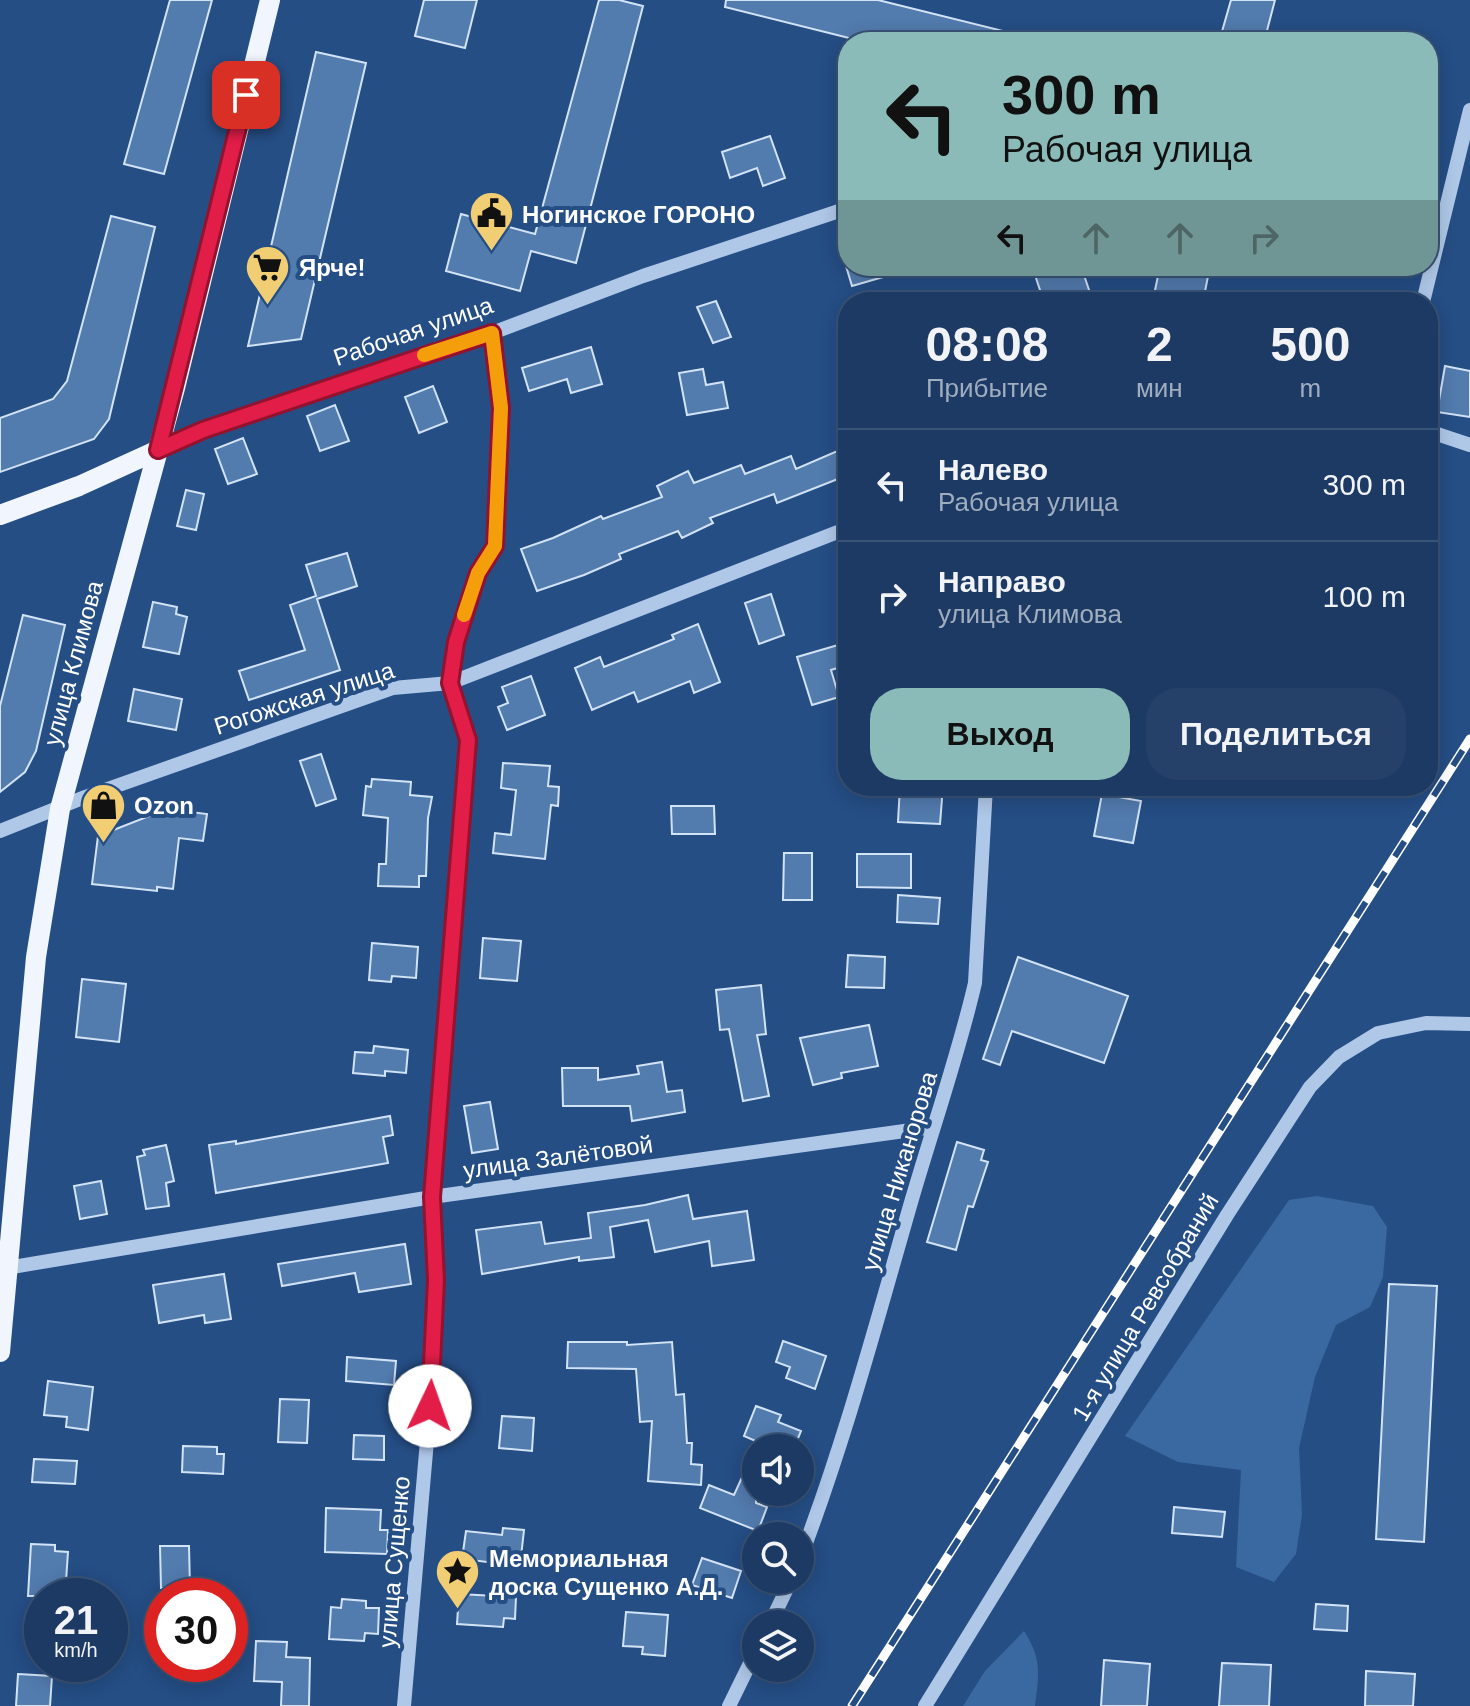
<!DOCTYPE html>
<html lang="ru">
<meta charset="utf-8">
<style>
body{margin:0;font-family:Helvetica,sans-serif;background:#25416a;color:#f1f3f6;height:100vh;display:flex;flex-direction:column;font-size:30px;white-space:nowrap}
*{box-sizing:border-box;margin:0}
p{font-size:26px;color:#a0adbf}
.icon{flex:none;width:44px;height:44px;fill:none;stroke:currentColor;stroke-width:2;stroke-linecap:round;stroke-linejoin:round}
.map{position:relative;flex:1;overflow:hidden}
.panel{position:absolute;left:838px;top:292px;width:600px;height:504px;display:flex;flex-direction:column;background:#1c3a64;border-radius:32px;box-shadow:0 4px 20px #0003,0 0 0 2px #3a5478}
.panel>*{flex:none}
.hud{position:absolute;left:838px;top:32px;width:600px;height:244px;border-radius:32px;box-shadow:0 4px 20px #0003,0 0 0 2px #3a5478;background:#8bbbb9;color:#111;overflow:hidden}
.fabs{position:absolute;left:742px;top:1434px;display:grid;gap:16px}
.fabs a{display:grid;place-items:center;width:72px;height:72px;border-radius:50%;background:#1c3a64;box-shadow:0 4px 20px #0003,0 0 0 2px #3a5478;font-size:40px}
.speed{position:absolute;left:24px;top:1578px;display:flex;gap:16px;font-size:40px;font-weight:700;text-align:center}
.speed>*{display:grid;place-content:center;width:104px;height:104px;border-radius:50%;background:#1c3a64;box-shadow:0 4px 20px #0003,0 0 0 2px #3a5478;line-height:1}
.speed small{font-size:20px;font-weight:400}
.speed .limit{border:12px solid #d22;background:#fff;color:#111}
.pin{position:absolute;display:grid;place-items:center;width:68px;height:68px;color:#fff;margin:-34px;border-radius:16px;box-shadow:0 4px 12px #0006}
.me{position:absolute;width:88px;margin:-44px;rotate:3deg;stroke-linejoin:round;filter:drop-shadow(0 0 6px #0008)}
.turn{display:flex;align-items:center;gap:28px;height:168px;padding:0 32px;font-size:36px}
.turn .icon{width:104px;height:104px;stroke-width:2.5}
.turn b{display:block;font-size:56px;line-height:68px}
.lanes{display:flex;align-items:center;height:76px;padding:0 32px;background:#0003;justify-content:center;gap:40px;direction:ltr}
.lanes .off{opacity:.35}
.eta{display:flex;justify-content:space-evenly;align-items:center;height:136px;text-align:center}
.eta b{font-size:48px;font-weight:700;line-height:56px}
.action{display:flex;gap:16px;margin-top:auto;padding:16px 32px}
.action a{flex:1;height:92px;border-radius:32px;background:#8bbbb9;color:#111;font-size:32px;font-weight:700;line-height:92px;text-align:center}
.action a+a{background:#25416a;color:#f1f3f6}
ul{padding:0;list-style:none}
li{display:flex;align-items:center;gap:24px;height:112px;padding:0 32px;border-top:2px solid #3a5478}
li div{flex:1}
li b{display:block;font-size:30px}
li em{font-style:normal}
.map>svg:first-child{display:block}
.green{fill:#3a68a1}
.building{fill:#527bae;stroke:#d3e3f6;stroke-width:2}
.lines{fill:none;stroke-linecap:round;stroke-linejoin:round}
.minor{stroke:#afc8e8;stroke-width:14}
.major{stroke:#f1f6fe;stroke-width:20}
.rail-casing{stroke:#fff;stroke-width:9}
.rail{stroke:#254e85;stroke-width:6;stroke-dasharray:18;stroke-linecap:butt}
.route-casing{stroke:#92132f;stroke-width:20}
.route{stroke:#e11d48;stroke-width:14}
.slow{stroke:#f59e0b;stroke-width:14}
.labels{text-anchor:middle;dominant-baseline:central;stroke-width:8;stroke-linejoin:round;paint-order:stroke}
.poi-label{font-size:24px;font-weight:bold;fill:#fff;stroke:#254e85;text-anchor:start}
.street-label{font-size:24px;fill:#fff;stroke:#254e85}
</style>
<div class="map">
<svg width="1470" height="1706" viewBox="0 0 1470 1706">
<rect width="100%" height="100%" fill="#254e85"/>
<path class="green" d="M1317,1196L1373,1206L1387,1227L1383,1277L1370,1307L1336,1325L1315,1377L1299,1448L1302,1515L1296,1554L1274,1582L1236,1567L1241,1470L1178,1462L1125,1436L1289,1200Z
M1024,1631C1042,1659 1039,1673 1035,1706H963L985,1671Z"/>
<path class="building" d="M170,0H212L164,174L124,164Z
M424,0H477L465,48L415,36Z
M599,0H619L643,6L576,263L531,251L520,291L446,271L461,214L535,234Z
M726,0H878L1019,35L1018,42H865L725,7Z
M1231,0H1275L1264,42H1219Z
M316,52L366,63L301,339L248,346Z
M770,136L785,178L763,186L757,168L730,178L722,152Z
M111,216L155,227L109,419L94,439L0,472V418L53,399L67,381Z
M846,266H903L904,271L852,286Z
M1032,266H1081L1093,302H1044Z
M1160,266H1210L1203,302L1153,300Z
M716,301L731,337L713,343L697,307Z
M591,347L602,384L571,393L567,379L529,391L522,368Z
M1445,366L1470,371V417L1437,412Z
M703,369L706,385L723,382L728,408L687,415L679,373Z
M433,386L447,422L419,433L405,397Z
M335,405L349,441L320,451L307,416Z
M243,438L257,474L228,484L215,449Z
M842,449L848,464V475L777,503L774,494L710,518L713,523L682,538L678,531L619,554L621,559L584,575L537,591L521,549L553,538L601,516L603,519L662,497L657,486L688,471L694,483L741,465L745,474L791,456L796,469Z
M186,490L204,494L196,530L177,526Z
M347,553L357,586L317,599L340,670L249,700L239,671L305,650L290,605L316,596L306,565Z
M771,594L784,635L759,644L745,603Z
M153,602L177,607L176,614L187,617L179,654L143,647Z
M23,615L65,625L36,751L25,772L0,792V706Z
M698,624L720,682L694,693L690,681L638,702L634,692L592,710L575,668L600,657L604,667L674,639L672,635Z
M838,645L844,666L831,670L839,697L812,705L797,657Z
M531,676L545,715L507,730L498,707L508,703L502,687Z
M134,689L182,699L176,730L128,721Z
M321,754L336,799L316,806L300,761Z
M503,763L550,766L548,786L559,787L558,806L551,805L545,859L493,853L495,833L511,835L516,790L501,788Z
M372,779L411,782L410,795L432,797L428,818L426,876H419V887L378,886L379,864H386L388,818L363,815L366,786L371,787Z
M900,786H943L940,824L898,822Z
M1102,794L1141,801L1133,843L1094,836Z
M671,806H714L715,834H672Z
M167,809L207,814L203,841L179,838L173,889L157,887V891L92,884L98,836Z
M784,853H812V900H783Z
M857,854H911V888L857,887Z
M898,895L940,898L938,924L897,922Z
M483,938L521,941L517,981L480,978Z
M372,943L418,947L416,978L392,976L391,982L369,980Z
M848,955L885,957L884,988L846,987Z
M1018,957L1128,996L1104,1063L1012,1031L1000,1065L983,1059Z
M82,979L126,984L119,1042L76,1037Z
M761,985L766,1034L757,1035L769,1096L743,1101L729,1029L720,1030L716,990Z
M869,1025L878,1066L841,1073L842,1078L813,1085L800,1038Z
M374,1046L408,1050L406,1073L385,1071V1076L353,1073L355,1052L373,1053Z
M662,1062L667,1092L682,1090L685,1112L632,1121L630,1106H563L562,1068H598V1080L639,1074L637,1066Z
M490,1102L498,1149L472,1153L464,1106Z
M390,1116L393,1135L383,1137L388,1163L216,1193L209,1145L236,1141V1144Z
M957,1142L984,1150L981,1160L988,1162L973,1207L968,1206L956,1250L927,1242Z
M166,1145L174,1181L166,1183L169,1206L146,1209L137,1157L145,1155L143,1150Z
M101,1181L107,1214L80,1219L74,1186Z
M688,1195L693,1219L747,1211L754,1260L712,1266L709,1241L655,1252L648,1220L610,1227L614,1257L579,1261V1257L482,1274L476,1230L541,1222L545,1244L591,1238L588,1213L645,1205Z
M405,1244L411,1284L359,1292L355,1273L282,1286L278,1264Z
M224,1274L231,1319L205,1323L204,1315L159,1323L153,1285Z
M1389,1284L1437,1286L1424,1542L1376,1539Z
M783,1341L826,1356L815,1389L786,1378L790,1367L776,1362Z
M568,1342H627V1345L672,1342L676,1395L684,1394L687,1443H692L691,1464L702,1465L701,1485L648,1481L652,1421L640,1422L636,1369L567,1368Z
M347,1357L396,1361L394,1385L346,1381Z
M48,1381L93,1387L88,1430L66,1427L67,1417L44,1415Z
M280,1399L309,1400L307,1443L278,1442Z
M756,1406L781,1415L778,1422L801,1431L794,1448H756V1503L767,1507L758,1531L700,1508L709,1485L734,1495L758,1442L744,1436Z
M502,1416L534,1418L532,1451L499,1448Z
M354,1435L384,1436V1460L353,1459Z
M183,1446L217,1447V1454H224L223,1474L182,1472Z
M34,1459L77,1461L75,1484L32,1482Z
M1174,1507L1225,1512L1222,1537L1172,1533Z
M326,1508L381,1510L380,1530H388L387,1554L325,1552Z
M503,1528L524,1530L520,1566L462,1559L466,1531L502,1535Z
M31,1544L55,1545V1551L68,1552L65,1596H28Z
M160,1546H189L190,1588H161Z
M702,1558L741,1571L732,1598L692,1585Z
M459,1594L516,1597L515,1619L504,1618L503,1627L457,1624Z
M342,1599L366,1601V1608H379L378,1634L365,1633L364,1641L329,1639L331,1607L341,1608Z
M1316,1604L1348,1606L1347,1631L1314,1629Z
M626,1612L668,1615L665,1656L642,1654L643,1647L623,1646Z
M256,1641L287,1642L286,1657L310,1658L309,1706H281L282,1682L254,1681Z
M1104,1660L1150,1664L1147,1706H1101Z
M1222,1663L1271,1665L1269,1706H1219Z
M1366,1671L1415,1674L1413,1706H1365Z
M18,1674L52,1676L50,1706H16Z"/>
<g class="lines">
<path class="minor" d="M1423,302L1470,110
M1428,431L1470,445
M158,450L203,430L492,333L643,276L848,208
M0,831L85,797L393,688L450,683L848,528
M0,1269L432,1197L933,1127
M800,1559C845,1441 877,1320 912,1199C933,1127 958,1056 975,983L986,786
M770,1624L791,1580
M404,1706L430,1406L436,1280L432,1197L468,740L450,683L456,642L478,573L495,546L501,408L492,333
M729,1706L756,1651
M925,1706L1227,1215L1310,1087L1339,1057L1378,1033L1426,1023L1470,1024"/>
<path class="major" d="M0,515L79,486L158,450
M0,1352L36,957L60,809L175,388L270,0"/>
<defs>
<path id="rail" d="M852,1706L1470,739"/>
</defs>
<use href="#rail" class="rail-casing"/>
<use href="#rail" class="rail"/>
</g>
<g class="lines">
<defs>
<path id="route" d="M246,95L158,450L203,430L492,333L501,408L495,546L478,573L456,642L450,683L468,740L432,1197L436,1280L430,1406"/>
</defs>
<use href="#route" class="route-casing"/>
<use href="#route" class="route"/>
<path class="slow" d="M424,355L492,333L501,408L495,546L478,573L464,615"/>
</g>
<defs>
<symbol id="civic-pin" viewBox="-11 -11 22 30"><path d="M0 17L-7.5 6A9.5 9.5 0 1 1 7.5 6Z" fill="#f1ce74" stroke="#254e85"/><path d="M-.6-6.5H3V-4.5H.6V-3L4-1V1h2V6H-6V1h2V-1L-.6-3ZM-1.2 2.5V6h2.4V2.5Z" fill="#111"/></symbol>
<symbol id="supermarket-pin" viewBox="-11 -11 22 30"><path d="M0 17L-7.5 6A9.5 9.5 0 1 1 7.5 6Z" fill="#f1ce74" stroke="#254e85"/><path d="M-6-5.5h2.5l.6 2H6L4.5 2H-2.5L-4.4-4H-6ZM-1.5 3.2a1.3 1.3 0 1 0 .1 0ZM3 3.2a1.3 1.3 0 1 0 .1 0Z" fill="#111"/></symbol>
<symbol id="shop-pin" viewBox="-11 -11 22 30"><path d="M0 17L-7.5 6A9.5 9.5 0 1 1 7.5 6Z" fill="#f1ce74" stroke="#254e85"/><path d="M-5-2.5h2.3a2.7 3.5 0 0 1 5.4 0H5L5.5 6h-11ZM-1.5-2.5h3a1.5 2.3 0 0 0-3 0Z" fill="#111"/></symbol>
<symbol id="sight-pin" viewBox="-11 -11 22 30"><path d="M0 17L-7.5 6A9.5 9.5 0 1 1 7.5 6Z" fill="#f1ce74" stroke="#254e85"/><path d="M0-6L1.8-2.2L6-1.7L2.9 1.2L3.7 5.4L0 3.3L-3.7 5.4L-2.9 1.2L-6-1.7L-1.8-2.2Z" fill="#111"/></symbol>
</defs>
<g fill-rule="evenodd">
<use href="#civic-pin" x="466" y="188" width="51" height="69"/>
<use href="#supermarket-pin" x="242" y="242" width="51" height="69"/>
<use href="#shop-pin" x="78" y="780" width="51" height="69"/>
<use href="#sight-pin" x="432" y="1546" width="51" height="69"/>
</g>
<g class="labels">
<g class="poi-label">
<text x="522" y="214">Ногинское ГОРОНО</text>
<text x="299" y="267">Ярче!</text>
<text x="134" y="805">Ozon</text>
<text x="489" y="1558">Мемориальная<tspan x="489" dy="28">доска Сущенко А.Д.</tspan></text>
</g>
<g class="street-label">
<text transform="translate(413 331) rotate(-19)">Рабочая улица</text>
<text transform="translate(73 663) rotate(-75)">улица Климова</text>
<text transform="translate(304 698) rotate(-18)">Рогожская улица</text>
<text transform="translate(558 1157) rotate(-8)">улица Залётовой</text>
<text transform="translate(899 1171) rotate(-73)">улица Никанорова</text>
<text transform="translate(1145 1307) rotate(-59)">1-я улица Ревсобраний</text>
<text transform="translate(394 1562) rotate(-85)">улица Сущенко</text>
</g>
</g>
</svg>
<div class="fabs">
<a><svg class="icon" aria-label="sound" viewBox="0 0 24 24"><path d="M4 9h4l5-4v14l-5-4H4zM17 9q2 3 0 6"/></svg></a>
<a><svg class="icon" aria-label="search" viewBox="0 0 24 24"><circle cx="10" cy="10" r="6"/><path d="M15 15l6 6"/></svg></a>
<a><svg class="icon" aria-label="layers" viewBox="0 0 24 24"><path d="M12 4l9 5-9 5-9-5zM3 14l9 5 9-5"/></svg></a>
</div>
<div class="speed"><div>21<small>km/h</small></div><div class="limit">30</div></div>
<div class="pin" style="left:246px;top:95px;background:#d93025"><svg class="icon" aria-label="arrive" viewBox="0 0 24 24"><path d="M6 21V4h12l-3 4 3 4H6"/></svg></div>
<svg class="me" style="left:430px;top:1406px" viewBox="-20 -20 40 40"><circle r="19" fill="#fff"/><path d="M0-13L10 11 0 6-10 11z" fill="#e11d48"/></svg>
<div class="hud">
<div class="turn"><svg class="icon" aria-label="left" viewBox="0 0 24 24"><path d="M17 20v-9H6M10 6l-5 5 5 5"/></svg><div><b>300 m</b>Рабочая улица</div></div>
<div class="lanes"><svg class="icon" aria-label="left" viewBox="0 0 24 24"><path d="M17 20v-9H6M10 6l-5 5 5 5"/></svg><svg class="icon off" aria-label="ahead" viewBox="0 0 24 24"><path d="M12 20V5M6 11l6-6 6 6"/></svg><svg class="icon off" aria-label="ahead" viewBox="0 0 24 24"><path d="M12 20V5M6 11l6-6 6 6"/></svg><svg class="icon off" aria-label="right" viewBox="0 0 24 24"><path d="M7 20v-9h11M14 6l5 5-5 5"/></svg></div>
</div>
<section class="panel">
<div class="eta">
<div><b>08:08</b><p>Прибытие</p></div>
<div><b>2</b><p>мин</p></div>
<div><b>500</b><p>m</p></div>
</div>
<ul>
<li><svg class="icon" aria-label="left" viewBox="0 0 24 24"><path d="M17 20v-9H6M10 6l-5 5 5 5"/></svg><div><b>Налево</b><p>Рабочая улица</p></div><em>300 m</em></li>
<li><svg class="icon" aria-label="right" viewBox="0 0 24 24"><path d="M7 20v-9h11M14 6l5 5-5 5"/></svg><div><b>Направо</b><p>улица Климова</p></div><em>100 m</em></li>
</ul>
<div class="action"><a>Выход</a><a>Поделиться</a></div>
</section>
</div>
